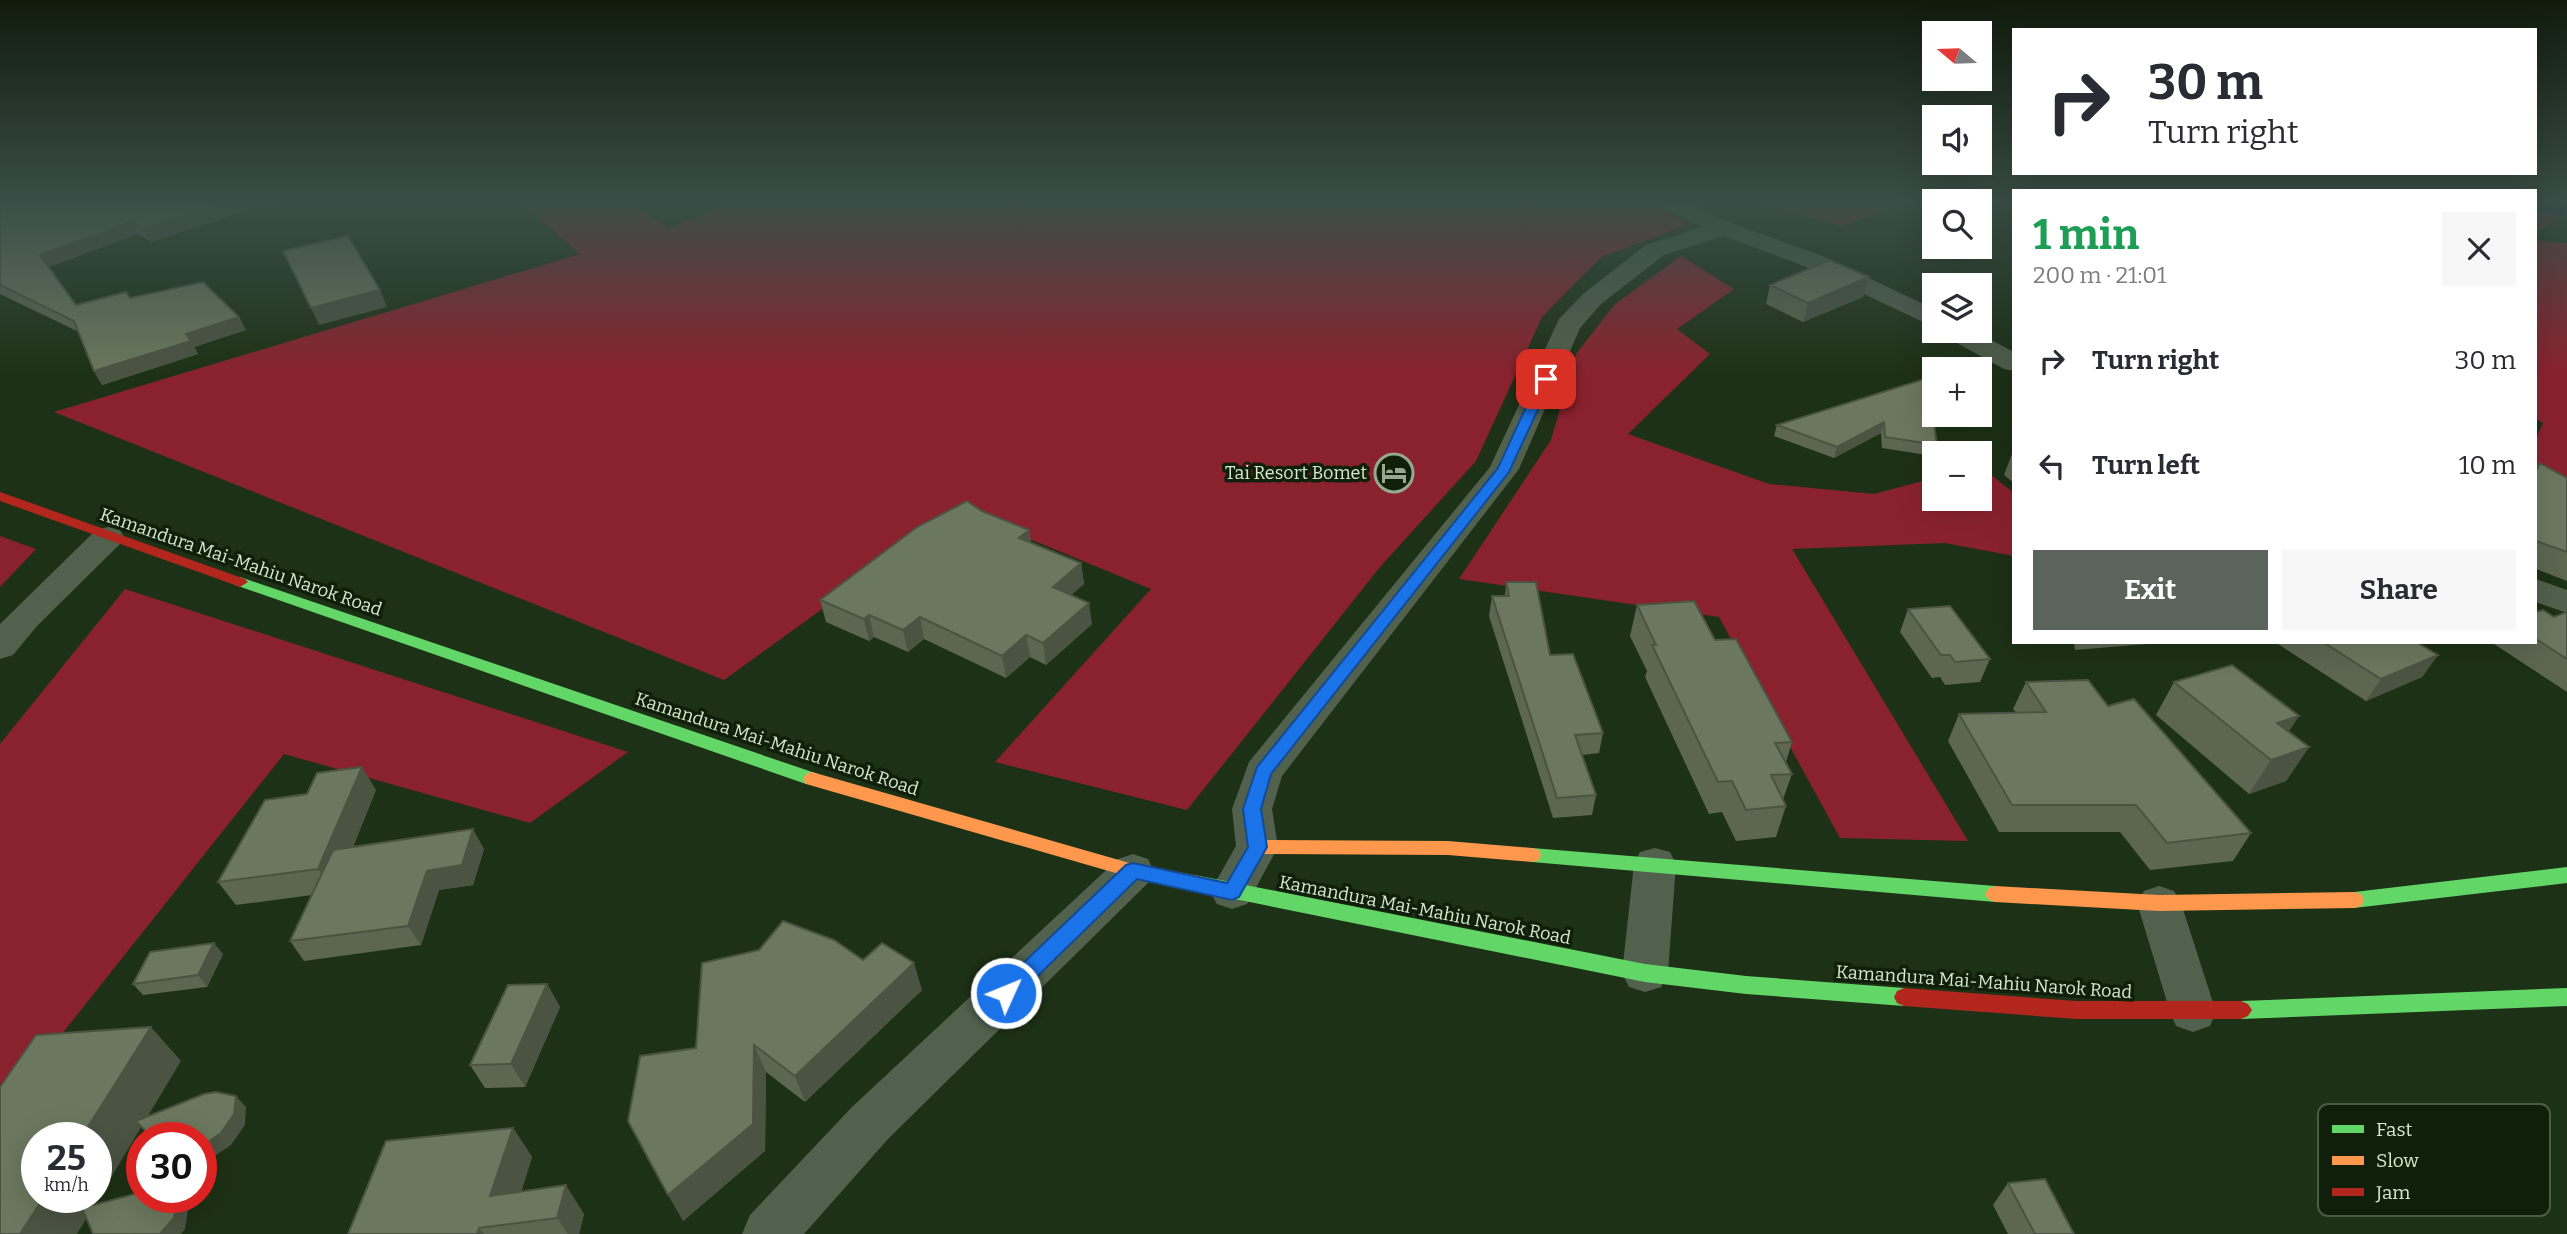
<!DOCTYPE html>
<meta charset="utf-8">
<style>
body{margin:0;font-family:Bitter,serif;background:#f7f7f7;color:#2b2b33;height:100vh;display:flex;flex-direction:column;font-size:26px;white-space:nowrap}
*{box-sizing:border-box;margin:0}
p{font-size:23px;color:#7c7c81}
.icon{flex:none;width:38px;height:38px;fill:none;stroke:currentColor;stroke-width:2;stroke-linecap:round;stroke-linejoin:round}
.map{position:relative;flex:1;overflow:hidden}
.drawer{position:absolute;left:2012px;top:189px;width:525px;height:455px;display:flex;flex-direction:column;background:#fff;border-radius:0px;box-shadow:0 7px 28px #0002}
.drawer>*{flex:none}
.top-card{position:absolute;left:2012px;top:28px;width:525px;height:147px;border-radius:0px;box-shadow:0 7px 28px #0002;background:#fff;color:#2b2b33;overflow:hidden}
.needle{width:46px;rotate:289deg}
.tools{position:absolute;left:1922px;top:21px;display:grid;gap:14px}
.tools a{display:grid;place-items:center;width:70px;height:70px;border-radius:0px;background:#fff;box-shadow:0 7px 28px #0002;font-size:35px}
.speed{position:absolute;left:21px;top:1122px;display:flex;gap:14px;font-size:35px;font-weight:700;text-align:center}
.speed>*{display:grid;place-content:center;width:91px;height:91px;border-radius:50%;background:#fff;box-shadow:0 7px 28px #0002;line-height:1}
.speed small{font-size:18px;font-weight:400}
.speed .limit{border:10px solid #d22;background:#fff;color:#111}
.pin{position:absolute;display:grid;place-items:center;width:60px;height:60px;color:#fff;margin:-30px;border-radius:14px;box-shadow:0 4px 10px #0006}
.me{position:absolute;width:77px;margin:-38px;rotate:46deg;stroke-linejoin:round;filter:drop-shadow(0 0 5px #0008)}
.turn{display:flex;align-items:center;gap:24px;height:147px;padding:0 21px;font-size:32px}
.turn .icon{width:91px;height:91px;stroke-width:2.5}
.turn b{display:block;font-size:49px;line-height:60px}
.round{display:grid;place-items:center;flex:none;width:74px;height:74px;border-radius:0px;background:#f7f7f7}
.headline{display:flex;align-items:center;justify-content:space-between;height:119px;padding:0 21px}
h1{font-size:42px;font-weight:700;line-height:52px;color:#1e9e55}
.primary-button{display:flex;gap:14px;margin-top:auto;padding:14px 21px}
.primary-button a{flex:1;height:80px;border-radius:0px;background:#5a645c;color:#fff;font-size:28px;font-weight:700;line-height:80px;text-align:center}
.primary-button a+a{background:#f7f7f7;color:#2b2b33}
ul{padding:0;list-style:none}
li{display:flex;align-items:center;gap:21px;height:105px;padding:0 21px}
li div{flex:1}
li b{display:block;font-size:26px}
li em{font-style:normal}
.map>svg:first-child{display:block}
.green{fill:#8a222e}
.lines{fill:none;stroke-linecap:round;stroke-linejoin:round}
.river{fill:#031d46;fill-rule:evenodd}
.street{fill:#51614d;fill-rule:evenodd}
.fast{fill:#63d668;fill-rule:evenodd}
.slow{fill:#ff974d;fill-rule:evenodd}
.jam{fill:#b3261e;fill-rule:evenodd}
.wall{fill:#5c6651}
.shaded-wall{fill:#4b5342}
.building{fill:#6b775e;stroke:#4b5342;stroke-width:2}
.route{fill:#1a73e8;stroke:#114b97;stroke-width:2}
.labels{text-anchor:middle;dominant-baseline:central;stroke-width:7;stroke-linejoin:round;paint-order:stroke}
.poi-label{font-size:18px;fill:#d4eace;stroke:#0f1f0a;text-anchor:end}
.street-label{font-size:18px;fill:#d4eace;stroke:#0f1f0a}
.key{fill:#0f1f0a;stroke:#4a5c45;stroke-width:2}
.key-label{font-size:19px;fill:#d4eace}
</style>
<div class="map">
<svg width="2567" height="1234" viewBox="0 0 2567 1234">
<rect width="100%" height="100%" fill="#1d3116"/>
<path class="green" d="M521,202H629L668,229L718,208L772,202H1646L1690,224L1601,257L1542,317L1476,461L1380,567L1187,810L995,762L1151,589L959,510L724,680L54,412L580,254Z
M1756,202H1916L1841,226Z
M2536,202H2567V212L2536,233Z
M2536,240L2567,243V483L2536,468V438L2543,423L2536,419Z
M1681,256L1734,289L1677,329L1710,354L1628,434L1769,484L1874,494L1934,478V499H1979L1980,466L2014,493V556L1945,543L1792,549L1968,841L1840,838L1719,617L1459,579L1551,440L1576,354L1615,304Z
M0,536L36,549L0,587Z
M125,589L628,752L530,823L284,754L0,1112V744Z"/>
<g class="lines">
<path class="river" d="M2536,202H2567V216L2536,212Z"/>
<path class="street" d="M1656,202H1686L1731,223L1820,255L1934,309V327L1802,265L1723,236L1664,255L1601,304L1580,328L1519,469L1282,776L1272,809L1278,847L1247,904L1232,909L1217,904L1210,892L1236,846L1232,809L1249,762L1490,467L1559,319L1583,294L1646,245L1702,227L1659,207Z
M1942,331H1974L2014,352V371L2004,369L1946,337Z
M108,527L120,530L124,537L120,544L37,626L13,655L0,659V624L96,530Z
M2536,579L2567,590V613L2536,602Z
M1655,848L1670,852L1676,864L1668,973L1661,987L1645,992L1629,987L1622,973L1634,864L1640,852Z
M1133,854L1148,859L1154,871L1148,883L888,1139L804,1234H742L750,1215L852,1107L1118,859Z
M2159,886L2174,891L2181,903L2216,1012L2210,1026L2193,1032L2176,1026L2170,1012L2137,903L2144,891Z"/>
<path class="fast" d="M240,577L818,774L821,779L818,784H806L235,585L232,582L235,579Z
M1532,848L1995,886L2002,889L2005,894L2002,899L1995,902L1532,862L1525,860L1523,855L1525,850Z
M2567,867V883L2354,908L2347,906L2344,900L2347,894L2354,892Z
M1200,876L1645,964L1746,976L1904,988L1911,991L1914,997L1911,1003L1904,1006L1746,994L1645,982L1200,892L1193,889L1190,884L1193,879Z
M2567,988V1006L2241,1019L2234,1016L2230,1010L2234,1004L2241,1001Z"/>
<path class="slow" d="M812,772L1133,864L1200,876L1207,879L1210,884L1207,889L1200,892L1133,878L806,784L803,779L806,774Z
M1257,840L1448,841L1532,848L1539,850L1541,855L1539,860L1532,862L1448,855L1257,854L1250,852L1248,847L1250,842Z
M1995,886L2159,895L2354,892L2361,894L2364,900L2361,906L2354,908L2159,911L1995,902L1988,899L1985,894L1988,889Z"/>
<path class="jam" d="M0,492L245,579L248,582L240,587L235,585L0,501Z
M1904,988L2076,1001H2241L2248,1004L2252,1010L2248,1016L2241,1019H2076L1904,1006L1897,1003L1894,997L1897,991Z"/>
</g>
<path class="wall" d="M0,202H284L256,210L254,208L151,242L138,234L49,267L76,305L130,298L246,330L194,347L198,354L102,385L94,371L79,332L0,294Z
M1869,277L1863,297L1803,322L1766,304L1770,285Z
M1931,405L1937,445L1933,456L1882,448L1881,433L1834,458L1774,436L1777,425Z
M2012,454H2014V483L2004,475Z
M2536,470L2567,478V581L2536,569Z
M982,511L1029,530L1031,542L1081,563L1084,584L1071,595L1092,624L1046,665L1030,657L1006,678L924,639L908,652L874,637L869,641L826,622L820,600Z
M1506,582L1550,655L1603,733L1599,753L1582,755L1596,795L1592,815L1553,818L1489,616L1492,596H1505Z
M1637,605L1715,640L1792,742L1786,762L1792,774L1783,799L1786,806L1776,837L1736,841L1722,812L1709,814L1645,677L1647,671L1630,636Z
M1908,609L1990,659L1980,682L1945,685L1940,677L1932,678L1900,632Z
M2536,612L2554,617L2567,612V692L2491,642H2536Z
M2074,642H2171L2075,650Z
M2275,642H2416L2438,655L2422,677L2366,701Z
M2026,682L2251,833L2233,861L2150,870L2120,832H1999L1948,741L1959,714L2016,712L2013,709Z
M2174,682L2289,731L2309,747L2286,781L2249,794L2156,715Z
M376,790L353,847L484,849L473,885L439,890L421,945L304,961L290,941L312,895L236,905L218,882Z
M223,954L207,987L143,995L133,984Z
M863,960L922,990L805,1102L766,1072L765,1151L683,1221L696,1048Z
M547,984L560,1007L525,1087L485,1088L470,1065Z
M513,1128L532,1157L521,1192L584,1214L579,1234H348Z
M2008,1183L2074,1234H2008L1993,1205Z"/>
<path class="shaded-wall" d="M228,202H251L254,208L151,242L144,229Z
M252,202H284L256,210Z
M131,222L138,234L48,267L40,255Z
M1869,277L1863,297L1803,322L1808,303Z
M380,290L387,307L319,325L311,308Z
M239,317L246,330L194,347L198,354L102,385L94,371L186,334Z
M1934,395V404L1927,408L1930,397Z
M1884,422L1881,433L1834,458L1837,447Z
M1029,530L1032,551L1019,538Z
M1081,563L1084,584L1056,608L1053,587Z
M1089,603L1092,624L1046,665L1043,643Z
M869,615L874,637L869,641L864,619Z
M920,617L924,639L908,652L903,630Z
M1026,635L1030,657L1006,678L1002,656Z
M2438,655L2422,677L2366,701L2381,679Z
M2299,716L2277,750V723Z
M2309,747L2286,781L2249,794L2271,760Z
M362,767L376,790L334,892L318,869Z
M473,829L484,849L473,885L439,890L421,945L408,926L427,871Z
M214,943L223,954L207,987L198,975Z
M914,963L922,990L805,1102L795,1076Z
M547,984L560,1007L525,1087L511,1064Z
M151,1027L181,1061L77,1234H20L44,1197H96V1138H81Z
M754,1045L766,1072L765,1151L683,1221L668,1195Z
M236,1096L246,1107L245,1125L231,1145L209,1160L201,1163V1147Z
M513,1128L532,1157L511,1225L490,1196Z
M566,1185L584,1214L579,1234H568L557,1218Z
M175,1197H179L188,1210L185,1229L181,1234H160Z
M479,1228L484,1234H477Z"/>
<path class="building" d="M0,202H228L144,229L131,222L40,255L76,305L126,292L130,298L203,282L239,317L186,334L191,341L94,371L74,321L0,285Z
M348,236L380,290L311,308L283,251Z
M1830,260L1869,277L1808,303L1770,285Z
M1934,376V395L1930,397L1937,445L1885,437L1884,422L1837,447L1777,425Z
M2540,463L2567,478V552L2536,541V471Z
M967,501L982,511L1029,530L1019,538L1081,563L1053,587L1089,603L1043,643L1026,635L1002,656L920,617L903,630L869,615L864,619L820,600L917,527Z
M1506,582H1536L1550,655L1573,654L1603,733L1575,735L1596,795L1557,798L1492,596H1509Z
M1694,601L1715,640L1736,639L1792,742L1775,743L1792,774L1771,775L1786,806L1746,810L1732,781L1718,782L1652,645H1656L1637,605Z
M1950,606L1990,659L1955,662L1950,655H1941L1908,609Z
M2543,610L2554,617L2567,612V659L2536,639V612Z
M2323,642H2416L2438,655L2381,679Z
M2232,665L2299,716L2277,723L2309,747L2271,760L2174,682Z
M2088,680L2108,706L2134,699L2251,833L2167,843L2136,805H2012L1959,714L2046,712L2026,682Z
M362,767L318,869L218,882L265,800L307,794L317,773Z
M473,829L462,865L427,871L408,926L290,941L333,850Z
M783,921L834,940L863,960L882,943L914,963L795,1076L754,1045L753,1124L668,1195L628,1121L640,1056L696,1048L702,963L759,950Z
M214,943L198,975L133,984L150,952Z
M547,984L511,1064L470,1065L508,985Z
M151,1027L81,1138H37V1197H44L20,1234H0V1087L36,1035Z
M216,1092L236,1096L234,1114L221,1133L201,1147V1138H152L136,1121L204,1094Z
M513,1128L490,1196L566,1185L557,1218L479,1228L477,1234H348L386,1141Z
M2045,1179L2074,1234H2035L2008,1183Z
M142,1192V1197H175L176,1199L174,1218L160,1234H93L82,1208Z"/>
<linearGradient id="sky" x2="0" y2="1"><stop stop-color="#101b0c"/><stop offset="0.54" stop-color="#3a4e47"/><stop offset="1" stop-color="#3a4e47" stop-opacity="0"/></linearGradient>
<rect width="2567" height="375" fill="url(#sky)"/>
<path class="route" d="M1546,376L1552,379L1509,472L1271,774L1261,809L1267,847L1239,897L1232,900L1137,879L1014,999L1006,1002L999,999L996,993L999,986L1126,865L1133,863L1227,883L1248,847L1243,809L1257,767L1498,468L1539,379Z"/>
<defs>
<symbol id="hotel-ring" viewBox="-11 -11 22 22"><circle r="9.5" fill="#0f1f0a" stroke="#94a98e" stroke-width="1.5"/><path d="M-6-4.5h1.5V1H6V5H4.5V3h-9V5H-6ZM-4 0a1.8 1.8 0 1 1 3.6 0ZM.5 0V-2.5h3Q6-2.5 6 0Z" fill="#94a98e"/></symbol>
</defs>
<g fill-rule="evenodd">
<use href="#hotel-ring" x="1372" y="451" width="44" height="44"/>
</g>
<g class="labels">
<g class="poi-label">
<text x="1367" y="473">Tai Resort Bomet</text>
</g>
<g class="street-label">
<text transform="translate(241 562) rotate(19)">Kamandura Mai-Mahiu Narok Road</text>
<text transform="translate(777 744) rotate(18)">Kamandura Mai-Mahiu Narok Road</text>
<text transform="translate(1425 910) rotate(11)">Kamandura Mai-Mahiu Narok Road</text>
<text transform="translate(1984 982) rotate(4)">Kamandura Mai-Mahiu Narok Road</text>
</g>
</g>
<rect x="2318" y="1104" width="232" height="112" rx="10" class="key"/>
<rect x="2332" y="1125" width="32" height="8" fill="#63d668"/>
<rect x="2332" y="1156" width="32" height="9" fill="#ff974d"/>
<rect x="2332" y="1188" width="32" height="8" fill="#b3261e"/>
<g class="key-label">
<text x="2376" y="1136">Fast</text>
<text x="2376" y="1167">Slow</text>
<text x="2376" y="1199">Jam</text>
</g>
</svg>
<div class="tools">
<a><svg class="needle" viewBox="-14 -14 28 28"><path d="M0-13l5 13h-10z" fill="#e53935"/><path d="M0 13l5-13h-10z" fill="#7c7c81"/></svg></a>
<a><svg class="icon" aria-label="sound" viewBox="0 0 24 24"><path d="M4 9h4l5-4v14l-5-4H4zM17 9q2 3 0 6"/></svg></a>
<a><svg class="icon" aria-label="search" viewBox="0 0 24 24"><circle cx="10" cy="10" r="6"/><path d="M15 15l6 6"/></svg></a>
<a><svg class="icon" aria-label="layers" viewBox="0 0 24 24"><path d="M12 4l9 5-9 5-9-5zM3 14l9 5 9-5"/></svg></a>
<a>+</a>
<a>−</a>
</div>
<div class="speed"><div>25<small>km/h</small></div><div class="limit">30</div></div>
<div class="pin" style="left:1546px;top:379px;background:#d93025"><svg class="icon" aria-label="arrive" viewBox="0 0 24 24"><path d="M6 21V4h12l-3 4 3 4H6"/></svg></div>
<svg class="me" style="left:1006px;top:993px" viewBox="-20 -20 40 40"><circle r="17" fill="#1a73e8" stroke="#fff" stroke-width="3"/><path d="M0-11L8 9 0 5-8 9z" fill="#fff"/></svg>
<div class="top-card">
<div class="turn"><svg class="icon" aria-label="right" viewBox="0 0 24 24"><path d="M7 20v-9h11M14 6l5 5-5 5"/></svg><div><b>30 m</b>Turn right</div></div>
</div>
<section class="drawer">
<div class="headline"><div><h1>1 min</h1><p>200 m · 21:01</p></div><a class="round"><svg class="icon" aria-label="close" viewBox="0 0 24 24"><path d="M6 6l12 12M18 6L6 18"/></svg></a></div>
<ul>
<li><svg class="icon" aria-label="right" viewBox="0 0 24 24"><path d="M7 20v-9h11M14 6l5 5-5 5"/></svg><div><b>Turn right</b></div><em>30 m</em></li>
<li><svg class="icon" aria-label="left" viewBox="0 0 24 24"><path d="M17 20v-9H6M10 6l-5 5 5 5"/></svg><div><b>Turn left</b></div><em>10 m</em></li>
</ul>
<div class="primary-button"><a>Exit</a><a>Share</a></div>
</section>
</div>
